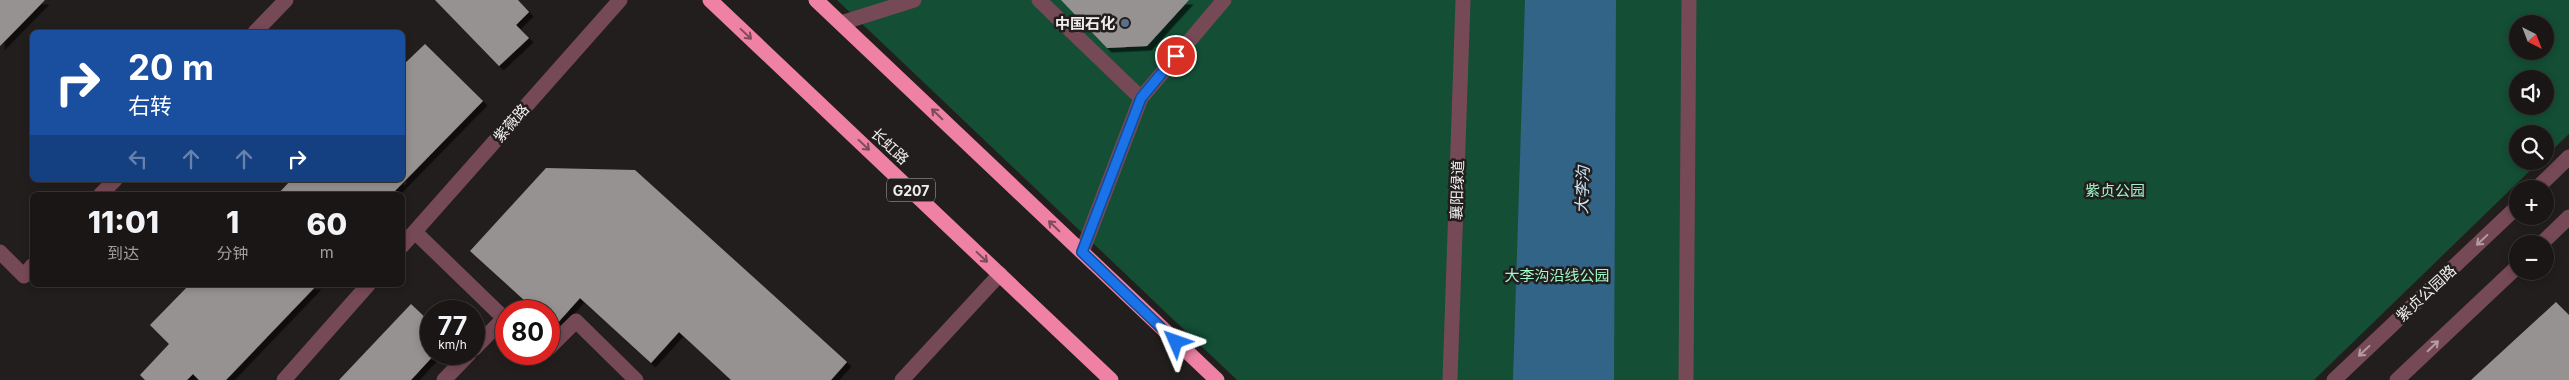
<!DOCTYPE html>
<html lang="zh">
<meta charset="utf-8">
<style>
body{margin:0;font-family:Inter,"Noto Sans SC",sans-serif;background:#272323;color:#f1f3f6;height:100vh;display:flex;flex-direction:column;font-size:19px;white-space:nowrap}
*{box-sizing:border-box;margin:0}
p{font-size:16px;color:#9f9fa1}
.icon{flex:none;width:28px;height:28px;fill:none;stroke:currentColor;stroke-width:2;stroke-linecap:round;stroke-linejoin:round}
.map{position:relative;flex:1;overflow:hidden}
.side{position:absolute;left:30px;top:192px;width:375px;height:95px;display:flex;flex-direction:column;background:#1a1616;border-radius:8px;box-shadow:0 2px 8px #0003,0 0 0 1px #383535}
.side>*{flex:none}
.guide{position:absolute;left:30px;top:30px;width:375px;height:152px;border-radius:8px;box-shadow:0 2px 8px #0003,0 0 0 1px #383535;background:#1a4fa0;color:#fff;overflow:hidden}
.needle{width:32px;rotate:138deg}
.tools{position:absolute;left:2509px;top:15px;display:grid;gap:10px}
.tools a{display:grid;place-items:center;width:45px;height:45px;border-radius:50%;background:#1a1616;box-shadow:0 2px 8px #0003,0 0 0 1px #383535;font-size:25px}
.speed{position:absolute;left:420px;top:300px;display:flex;gap:10px;font-size:25px;font-weight:700;text-align:center}
.speed>*{display:grid;place-content:center;width:65px;height:65px;border-radius:50%;background:#1a1616;box-shadow:0 2px 8px #0003,0 0 0 1px #383535;line-height:1}
.speed small{font-size:12px;font-weight:400}
.speed .limit{border:8px solid #d22;background:#fff;color:#111}
.pin{position:absolute;display:grid;place-items:center;width:42px;height:42px;color:#fff;margin:-21px;border:2px solid #fff;border-radius:50%;box-shadow:0 1px 5px #0007}
.me{position:absolute;width:55px;margin:-28px;rotate:313deg;stroke-linejoin:round;filter:drop-shadow(0 0 4px #0008)}
.turn{display:flex;align-items:center;gap:18px;height:105px;padding:0 15px;font-size:22px}
.turn .icon{width:65px;height:65px;stroke-width:2.5}
.turn b{display:block;font-size:35px;line-height:42px}
.lanes{display:flex;align-items:center;height:48px;padding:0 15px;background:#0003;justify-content:center;gap:25px;direction:ltr}
.lanes .off{opacity:.35}
.eta{display:flex;justify-content:space-evenly;align-items:center;height:85px;text-align:center}
.eta b{font-size:30px;font-weight:800;line-height:35px}
.map>svg:first-child{display:block}
.green{fill:#134e35;fill-rule:evenodd}
.water{fill:#326487}
.building{fill:#979292;filter:url(#shadow)}
.lines{fill:none;stroke-linecap:round;stroke-linejoin:round}
.minor{stroke:#764956;stroke-width:15}
.highway{stroke:#ee81a4;stroke-width:15}
.oneway{stroke:#7e4b5a}
.oneway2{stroke:#b39ca2}
.route-casing{stroke:#114b97;stroke-width:12}
.route{stroke:#1a73e8;stroke-width:9}
.service-dot{fill:#5c6f8a;stroke:#221e1d;stroke-width:2}
.labels{text-anchor:middle;dominant-baseline:central;stroke-width:5;stroke-linejoin:round;paint-order:stroke}
.shield{fill:#221e1d;stroke:#b2b0af;stroke-width:1}
.shield-label{font-size:14px;font-weight:bold;fill:#f0eeed}
.poi-label{font-size:15px;font-weight:bold;fill:#f0eeed;stroke:#221e1d;text-anchor:end}
.street-label{font-size:15px;fill:#f0eeed;stroke:#221e1d}
.park-label{font-size:15px;fill:#9df7c8;stroke:#221e1d}
.water-label{font-size:16px;font-style:italic;fill:#cce8ff;stroke:#221e1d}
</style>
<div class="map">
<svg width="2569" height="380" viewBox="0 0 2569 380">
<defs>
<filter id="shadow"><feDropShadow dx="4.5" dy="4.5" stdDeviation="0" flood-color="#0009"/></filter>
</defs>
<rect width="100%" height="100%" fill="#221e1d"/>
<path class="green" d="M837,0H2569V134L2545,157V134H2518V161H2540L2314,380H1237ZM2518,24H2545V51H2518ZM2518,79H2545V106H2518Z"/>
<path class="water" d="M1525,0H1616L1614,380H1513Z"/>
<path class="building" d="M0,0H45L0,46Z
M435,0H518L529,12L516,25L529,38L499,66Z
M1061,0H1189L1147,46L1107,48Z
M425,44L483,101L391,195H277L291,180H402V66Z
M546,168L635,170L847,362L831,380H731L679,332L651,363L580,298L554,327L549,322V311H536L470,251Z
M189,285H317L226,380H199L193,374L187,380H145L140,375L169,344L150,325Z
M2556,302L2569,315V380H2471Z
M411,304L431,323V354H435L411,380H339Z"/>
<g class="lines">
<path class="minor" d="M1039,0L1141,98L1082,252
M841,23L914,0
M255,32L286,0
M1141,98L1224,0
M2536,189L2569,157
M100,195L115,180
M415,232L506,320
M2541,244L2569,217
M402,246L620,0
M0,252L24,276L32,266
M549,348L576,321L636,380
M474,349L504,318
M284,380L368,285
M444,380L469,354
M902,380L1000,274
M1450,380L1463,0
M1686,380L1689,0
M2334,380L2518,206
M2397,380L2518,266"/>
<path class="highway" d="M710,0L1111,380
M816,0L1217,380"/>
</g>
<defs><path id="oneway-shaft" d="M-6 0H5M1.5-3L5.5 0L1.5 3" fill="none" stroke-width="1.6" stroke-linecap="round" stroke-linejoin="round" transform="scale(1.25)"/></defs>
<g class="oneway">
<use href="#oneway-shaft" transform="translate(746 34) rotate(43)"/>
<use href="#oneway-shaft" transform="translate(937 114) rotate(-136)"/>
<use href="#oneway-shaft" transform="translate(864 145) rotate(43)"/>
<use href="#oneway-shaft" transform="translate(1054 226) rotate(-136)"/>
<use href="#oneway-shaft" transform="translate(982 257) rotate(43)"/>
</g>
<g class="oneway2">
<use href="#oneway-shaft" transform="translate(2482 240) rotate(137)"/>
<use href="#oneway-shaft" transform="translate(2433 346) rotate(-44)"/>
<use href="#oneway-shaft" transform="translate(2364 351) rotate(137)"/>
</g>
<g class="lines">
<defs>
<path id="route" d="M1176,56L1141,98L1082,252L1176,342"/>
</defs>
<use href="#route" class="route-casing"/>
<use href="#route" class="route"/>
</g>
<circle class="service-dot" cx="1125" cy="23" r="5"/>
<g class="labels">
<rect class="shield" x="887" y="178.5" width="48" height="23" rx="4"/>
<g class="shield-label">
<text x="911" y="190">G207</text>
</g>
<g class="poi-label">
<text x="1115" y="23">中国石化</text>
</g>
<g class="street-label">
<text transform="translate(511 123) rotate(-49)">紫薇路</text>
<text transform="translate(890 146) rotate(43)">长虹路</text>
<text transform="translate(1457 190) rotate(-88)">襄阳绿道</text>
<text transform="translate(2426 293) rotate(-43)">紫贞公园路</text>
</g>
<g class="park-label">
<text x="2115" y="190">紫贞公园</text>
<text x="1557" y="275">大李沟沿线公园</text>
</g>
<g class="water-label">
<text transform="translate(1582 190) rotate(-88)">大李沟</text>
</g>
</g>
</svg>
<div class="tools">
<a><svg class="needle" viewBox="-14 -14 28 28"><path d="M0-13l5 13h-10z" fill="#e53935"/><path d="M0 13l5-13h-10z" fill="#9f9fa1"/></svg></a>
<a><svg class="icon" aria-label="sound" viewBox="0 0 24 24"><path d="M4 9h4l5-4v14l-5-4H4zM17 9q2 3 0 6"/></svg></a>
<a><svg class="icon" aria-label="search" viewBox="0 0 24 24"><circle cx="10" cy="10" r="6"/><path d="M15 15l6 6"/></svg></a>
<a>+</a>
<a>−</a>
</div>
<div class="speed"><div>77<small>km/h</small></div><div class="limit">80</div></div>
<div class="pin" style="left:1176px;top:56px;background:#d93025"><svg class="icon" aria-label="arrive" viewBox="0 0 24 24"><path d="M6 21V4h12l-3 4 3 4H6"/></svg></div>
<svg class="me" style="left:1176px;top:342px" viewBox="-20 -20 40 40"><path d="M0-17L14 15 0 8-14 15z" fill="#1a73e8" stroke="#fff" stroke-width="4"/></svg>
<div class="guide">
<div class="turn"><svg class="icon" aria-label="right" viewBox="0 0 24 24"><path d="M7 20v-9h11M14 6l5 5-5 5"/></svg><div><b>20 m</b>右转</div></div>
<div class="lanes"><svg class="icon off" aria-label="left" viewBox="0 0 24 24"><path d="M17 20v-9H6M10 6l-5 5 5 5"/></svg><svg class="icon off" aria-label="ahead" viewBox="0 0 24 24"><path d="M12 20V5M6 11l6-6 6 6"/></svg><svg class="icon off" aria-label="ahead" viewBox="0 0 24 24"><path d="M12 20V5M6 11l6-6 6 6"/></svg><svg class="icon" aria-label="right" viewBox="0 0 24 24"><path d="M7 20v-9h11M14 6l5 5-5 5"/></svg></div>
</div>
<section class="side">
<div class="eta">
<div><b>11:01</b><p>到达</p></div>
<div><b>1</b><p>分钟</p></div>
<div><b>60</b><p>m</p></div>
</div>
</section>
</div>
